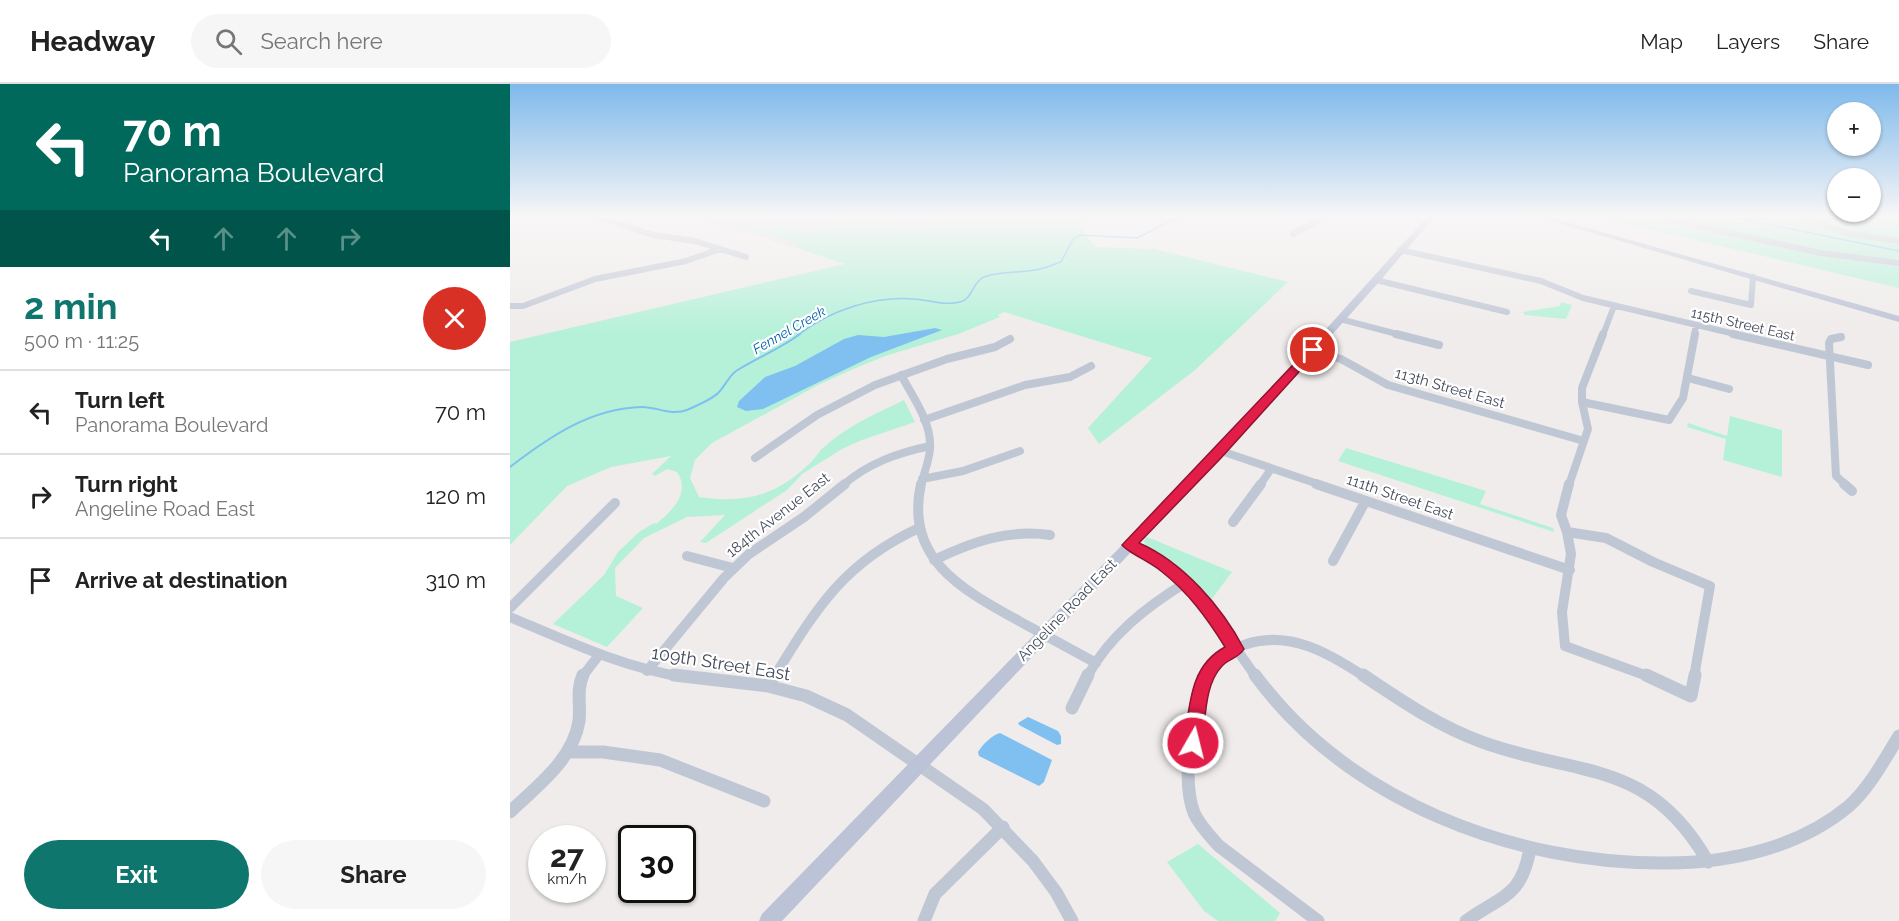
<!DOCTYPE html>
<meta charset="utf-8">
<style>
body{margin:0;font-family:Raleway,sans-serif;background:#f6f6f6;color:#222;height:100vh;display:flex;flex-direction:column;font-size:22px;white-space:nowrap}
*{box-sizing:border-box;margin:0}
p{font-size:20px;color:#767676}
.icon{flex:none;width:33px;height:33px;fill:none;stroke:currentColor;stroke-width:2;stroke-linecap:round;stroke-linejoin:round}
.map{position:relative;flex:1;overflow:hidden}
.side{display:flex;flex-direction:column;background:#fff;width:510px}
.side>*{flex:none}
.guide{background:#00695c;color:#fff;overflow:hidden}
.tools{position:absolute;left:1317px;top:18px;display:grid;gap:12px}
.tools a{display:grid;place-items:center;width:54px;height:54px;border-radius:50%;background:#fff;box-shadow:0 2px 4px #0004;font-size:30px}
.speed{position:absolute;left:18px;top:741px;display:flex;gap:12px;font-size:30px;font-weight:700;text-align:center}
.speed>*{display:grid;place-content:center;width:78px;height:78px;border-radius:50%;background:#fff;box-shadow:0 2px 4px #0004;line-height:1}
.speed small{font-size:15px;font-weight:400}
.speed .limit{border:3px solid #111;border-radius:9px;background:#fff;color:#111}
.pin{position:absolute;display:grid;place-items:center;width:51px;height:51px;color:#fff;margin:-26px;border:3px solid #fff;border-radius:50%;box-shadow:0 2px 6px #0007}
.me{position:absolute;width:66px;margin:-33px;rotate:8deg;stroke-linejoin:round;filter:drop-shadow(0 0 4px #0008)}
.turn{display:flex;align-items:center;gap:21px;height:126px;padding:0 24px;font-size:27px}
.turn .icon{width:78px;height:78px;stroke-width:2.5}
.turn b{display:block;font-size:42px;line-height:51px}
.lanes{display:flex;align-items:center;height:57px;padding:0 24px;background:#0003;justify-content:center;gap:30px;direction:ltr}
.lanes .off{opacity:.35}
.round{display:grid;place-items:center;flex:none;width:63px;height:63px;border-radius:32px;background:#f6f6f6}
.head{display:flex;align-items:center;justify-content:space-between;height:102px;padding:0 24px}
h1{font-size:36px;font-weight:700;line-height:45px;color:#0f766e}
.action{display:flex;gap:12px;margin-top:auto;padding:12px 24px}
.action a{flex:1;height:69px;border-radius:36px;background:#0f766e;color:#fff;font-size:24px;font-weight:700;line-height:69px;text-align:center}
.action a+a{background:#f6f6f6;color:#222}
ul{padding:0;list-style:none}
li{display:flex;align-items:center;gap:18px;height:84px;padding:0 24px;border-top:2px solid #e0e0e0}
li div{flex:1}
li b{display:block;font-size:22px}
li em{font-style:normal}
header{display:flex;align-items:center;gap:36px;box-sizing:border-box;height:84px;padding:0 30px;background:#fff;border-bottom:2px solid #e0e0e0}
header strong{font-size:28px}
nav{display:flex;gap:33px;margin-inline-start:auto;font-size:21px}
.search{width:420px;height:54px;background:#f6f6f6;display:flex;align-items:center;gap:15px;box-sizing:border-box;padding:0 21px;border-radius:33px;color:#767676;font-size:22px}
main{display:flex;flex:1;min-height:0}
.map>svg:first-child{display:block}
.education{fill:#e0dddd}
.green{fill:#b5f1d9}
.water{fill:#7fc0f0}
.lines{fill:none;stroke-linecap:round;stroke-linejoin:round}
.stream-far1{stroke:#7fc0f0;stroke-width:1.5}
.stream{stroke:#7fc0f0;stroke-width:2}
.street-far3{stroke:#c0c7d4;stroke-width:6}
.street-far2{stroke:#c0c7d4;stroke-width:8}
.street-far1{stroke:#c0c7d4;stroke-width:10}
.street{stroke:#c0c7d4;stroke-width:13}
.secondary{fill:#bcc3d6;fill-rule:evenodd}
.route{fill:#e11d48;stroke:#92132f;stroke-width:1.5}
.labels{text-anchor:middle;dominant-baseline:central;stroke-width:4.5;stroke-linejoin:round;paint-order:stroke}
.far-street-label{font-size:14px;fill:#434a5a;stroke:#fff}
.far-water-label{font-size:14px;font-style:italic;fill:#0463ac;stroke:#fff}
.street-label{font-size:15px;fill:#434a5a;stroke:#fff}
.near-street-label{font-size:18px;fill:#434a5a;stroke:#fff}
</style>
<header>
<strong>Headway</strong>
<div class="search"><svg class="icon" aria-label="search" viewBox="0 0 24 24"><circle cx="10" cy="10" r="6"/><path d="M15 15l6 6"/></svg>Search here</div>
<nav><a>Map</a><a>Layers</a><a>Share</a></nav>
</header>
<main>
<section class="side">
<div class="guide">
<div class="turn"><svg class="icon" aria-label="left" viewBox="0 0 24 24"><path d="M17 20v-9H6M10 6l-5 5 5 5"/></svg><div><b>70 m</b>Panorama Boulevard</div></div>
<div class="lanes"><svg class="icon" aria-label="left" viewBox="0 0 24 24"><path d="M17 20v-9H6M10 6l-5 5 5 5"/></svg><svg class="icon off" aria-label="ahead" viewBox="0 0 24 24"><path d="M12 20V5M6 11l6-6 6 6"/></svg><svg class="icon off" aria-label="ahead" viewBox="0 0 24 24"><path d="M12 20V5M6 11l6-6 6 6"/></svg><svg class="icon off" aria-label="right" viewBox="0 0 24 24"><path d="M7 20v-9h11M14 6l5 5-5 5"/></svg></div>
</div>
<div class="head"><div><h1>2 min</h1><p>500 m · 11:25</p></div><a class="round" style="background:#d93025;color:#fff"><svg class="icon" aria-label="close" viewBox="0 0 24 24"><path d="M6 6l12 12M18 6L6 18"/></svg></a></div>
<ul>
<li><svg class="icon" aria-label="left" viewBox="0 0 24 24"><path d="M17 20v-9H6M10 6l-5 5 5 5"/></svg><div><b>Turn left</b><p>Panorama Boulevard</p></div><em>70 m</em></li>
<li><svg class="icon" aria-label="right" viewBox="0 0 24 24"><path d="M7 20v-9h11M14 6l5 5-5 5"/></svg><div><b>Turn right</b><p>Angeline Road East</p></div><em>120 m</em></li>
<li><svg class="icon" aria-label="arrive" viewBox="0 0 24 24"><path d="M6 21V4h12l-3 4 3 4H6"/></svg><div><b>Arrive at destination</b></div><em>310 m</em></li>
</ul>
<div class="action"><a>Exit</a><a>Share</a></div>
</section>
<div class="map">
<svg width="1389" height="837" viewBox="0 0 1389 837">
<rect width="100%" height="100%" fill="#efeceb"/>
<path class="education" d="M196,133H446L306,170L190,135Z"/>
<path class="green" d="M344,133H353L397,146L446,133H580L569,141L585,163L644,165L778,198L685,286L589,360L578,344L642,274L494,228L488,231L490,233L448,250L375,272L341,286L308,301L202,359L185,376L180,394L189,413C234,420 266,412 299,380C305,375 308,368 314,363C337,342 367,329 394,316L405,338L352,356L332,365L292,390L277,406L196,459L190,458L215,431L177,433L134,454L105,484L106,512L133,524L97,563L43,540L94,491L108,468L129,448L144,439L146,440C162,427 181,409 167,388L157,385L145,392L142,390L161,372L101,383L57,402L0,461V258L335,180L284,163L290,160L226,142L238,137L262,144L264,143L261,141C273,137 285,147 298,147C314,147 330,139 344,133Z
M1098,133H1389V204L1117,140Z
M1051,218L1062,221L1056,235L1015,231L1013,228L1050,222Z
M1220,332L1272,346V393L1213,376L1216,355L1177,343L1178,339L1217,352Z
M836,364L976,407L970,420L1043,444L1044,448L828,377Z
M636,453L642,455L722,488L701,516L665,479L636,462L634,457Z
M688,760L770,829L765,837H708L694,827L657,778Z"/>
<path class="water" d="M425,244L432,246L361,273L253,325L236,327L227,323L229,317L255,293L285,282L334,255L348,251L374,253Z
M518,633L548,647L551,652V660L547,661L509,641L508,639Z
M490,649L542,676L534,698L529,702L469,672L468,668C473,660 481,652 490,649Z"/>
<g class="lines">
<path class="stream-far1" d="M1222,133L1389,167
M288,251C320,226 364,212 404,215C419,216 434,222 450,218C463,215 462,198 474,193C489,187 509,189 525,186C534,185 542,181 551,178L563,155L570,151L627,154L662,136L675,133"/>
<path class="stream" d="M0,383C39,353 81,324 132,323C148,323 161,332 177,326C186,322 203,315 209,308C215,302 219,292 226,287C248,273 270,265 290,250"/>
<path class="street-far3" d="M89,133L143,151L185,157L236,173
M1146,133L1311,169L1389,179
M1288,133L1341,150L1389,157
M783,150L814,133
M890,166L1031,197L1073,214L1229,251
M866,196L997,228
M1181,207L1241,221L1243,193
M0,222H13L85,195L176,177L210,165
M830,235L891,251
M1093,251L1104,222
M1184,251L1186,242"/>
<path class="street-far2" d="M886,250L929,261
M1223,250L1358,281
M1331,253L1321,255L1319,259L1326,392L1336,401
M803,266L831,275L878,301L1074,357
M391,291C403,313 422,339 420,365C419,377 414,389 411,401
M1178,294L1219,305
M1072,318L1159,336L1173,314L1185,250
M414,336L515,301L560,293L581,282
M711,367L811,401
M245,374L307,331L365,301L437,275L485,263L500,255
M412,395L453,387L510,367
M333,401C359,379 387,369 420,362
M750,401L761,385
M1059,401L1078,345L1072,318V304L1093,250"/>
<path class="street-far1" d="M411,400C394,475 453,506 509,537C535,551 560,565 586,579
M806,400L1060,486
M1334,400L1342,407
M723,438L751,400
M1057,448L1096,454L1143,478L1200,502L1184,593
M1057,448L1061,470L1052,528L1055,562L1140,593
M1057,448L1051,431L1059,400
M619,461C681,495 706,536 746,593
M177,472L223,484
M424,476C462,458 497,445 540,451
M823,477L855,418
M0,524L105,419
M0,533C57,557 112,583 173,593
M137,587L214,494L239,470L294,433L335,400
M72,593L89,571
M264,593C306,525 333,479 409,444
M577,593C599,552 636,523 675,499
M696,593C705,576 717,567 734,561C778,545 819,569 855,593"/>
<path class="street" d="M164,591L258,602L296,612L337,631L473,725L523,777L546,808L562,837
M697,591C684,627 670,692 684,729C690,742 700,752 709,762L808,837
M745,591C838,717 1003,780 1156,779C1219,779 1289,764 1339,722C1360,703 1374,676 1389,652
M853,591C892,617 928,642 972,658C1068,693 1139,674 1198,778
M1136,591L1181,612L1185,591
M258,602L265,591
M562,624L578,591
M57,668H93L150,676L254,717
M0,728C27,702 63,676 69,637C71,621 66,606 73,591
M414,837L425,810L493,743
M956,837C992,811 1011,814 1020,765"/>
<path class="secondary" d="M917,133H927L920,138L869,198L745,337L272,837H249L252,830L737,333Z
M1027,133H1039L1389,232V238Z"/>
</g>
<linearGradient id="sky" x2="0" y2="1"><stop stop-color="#7eb9eb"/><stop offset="0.53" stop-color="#f8f6f6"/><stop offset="1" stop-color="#f8f6f6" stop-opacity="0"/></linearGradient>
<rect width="1389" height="250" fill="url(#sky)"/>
<path class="route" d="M803,263L807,264V268L711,374L629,459C673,478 712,523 734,565C729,574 718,575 712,582C694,601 696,635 692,659L689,665L683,667L676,665L674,659C680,622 679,582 715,563C697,534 678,508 651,487C642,479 617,468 612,461L799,264Z"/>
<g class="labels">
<g class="far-street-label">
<text transform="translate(1233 240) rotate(13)">115th Street East</text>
</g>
<g class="far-water-label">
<text transform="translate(279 246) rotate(-30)">Fennel Creek</text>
</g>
<g class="street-label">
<text transform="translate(940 304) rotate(16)">113th Street East</text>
<text transform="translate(890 413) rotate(19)">111th Street East</text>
<text transform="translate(268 431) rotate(-38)">184th Avenue East</text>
<text transform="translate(557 526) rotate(-46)">Angeline Road East</text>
</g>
<g class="near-street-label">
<text transform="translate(211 579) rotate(9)">109th Street East</text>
</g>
</g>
</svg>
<div class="tools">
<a>+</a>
<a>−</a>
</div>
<div class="speed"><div>27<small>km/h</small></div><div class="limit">30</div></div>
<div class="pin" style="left:803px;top:266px;background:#d93025"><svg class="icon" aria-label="arrive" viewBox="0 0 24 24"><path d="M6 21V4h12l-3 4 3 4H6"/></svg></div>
<svg class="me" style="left:683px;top:659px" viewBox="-20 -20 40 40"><circle r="17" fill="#e11d48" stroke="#fff" stroke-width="3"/><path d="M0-11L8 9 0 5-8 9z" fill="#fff"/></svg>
</div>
</main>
